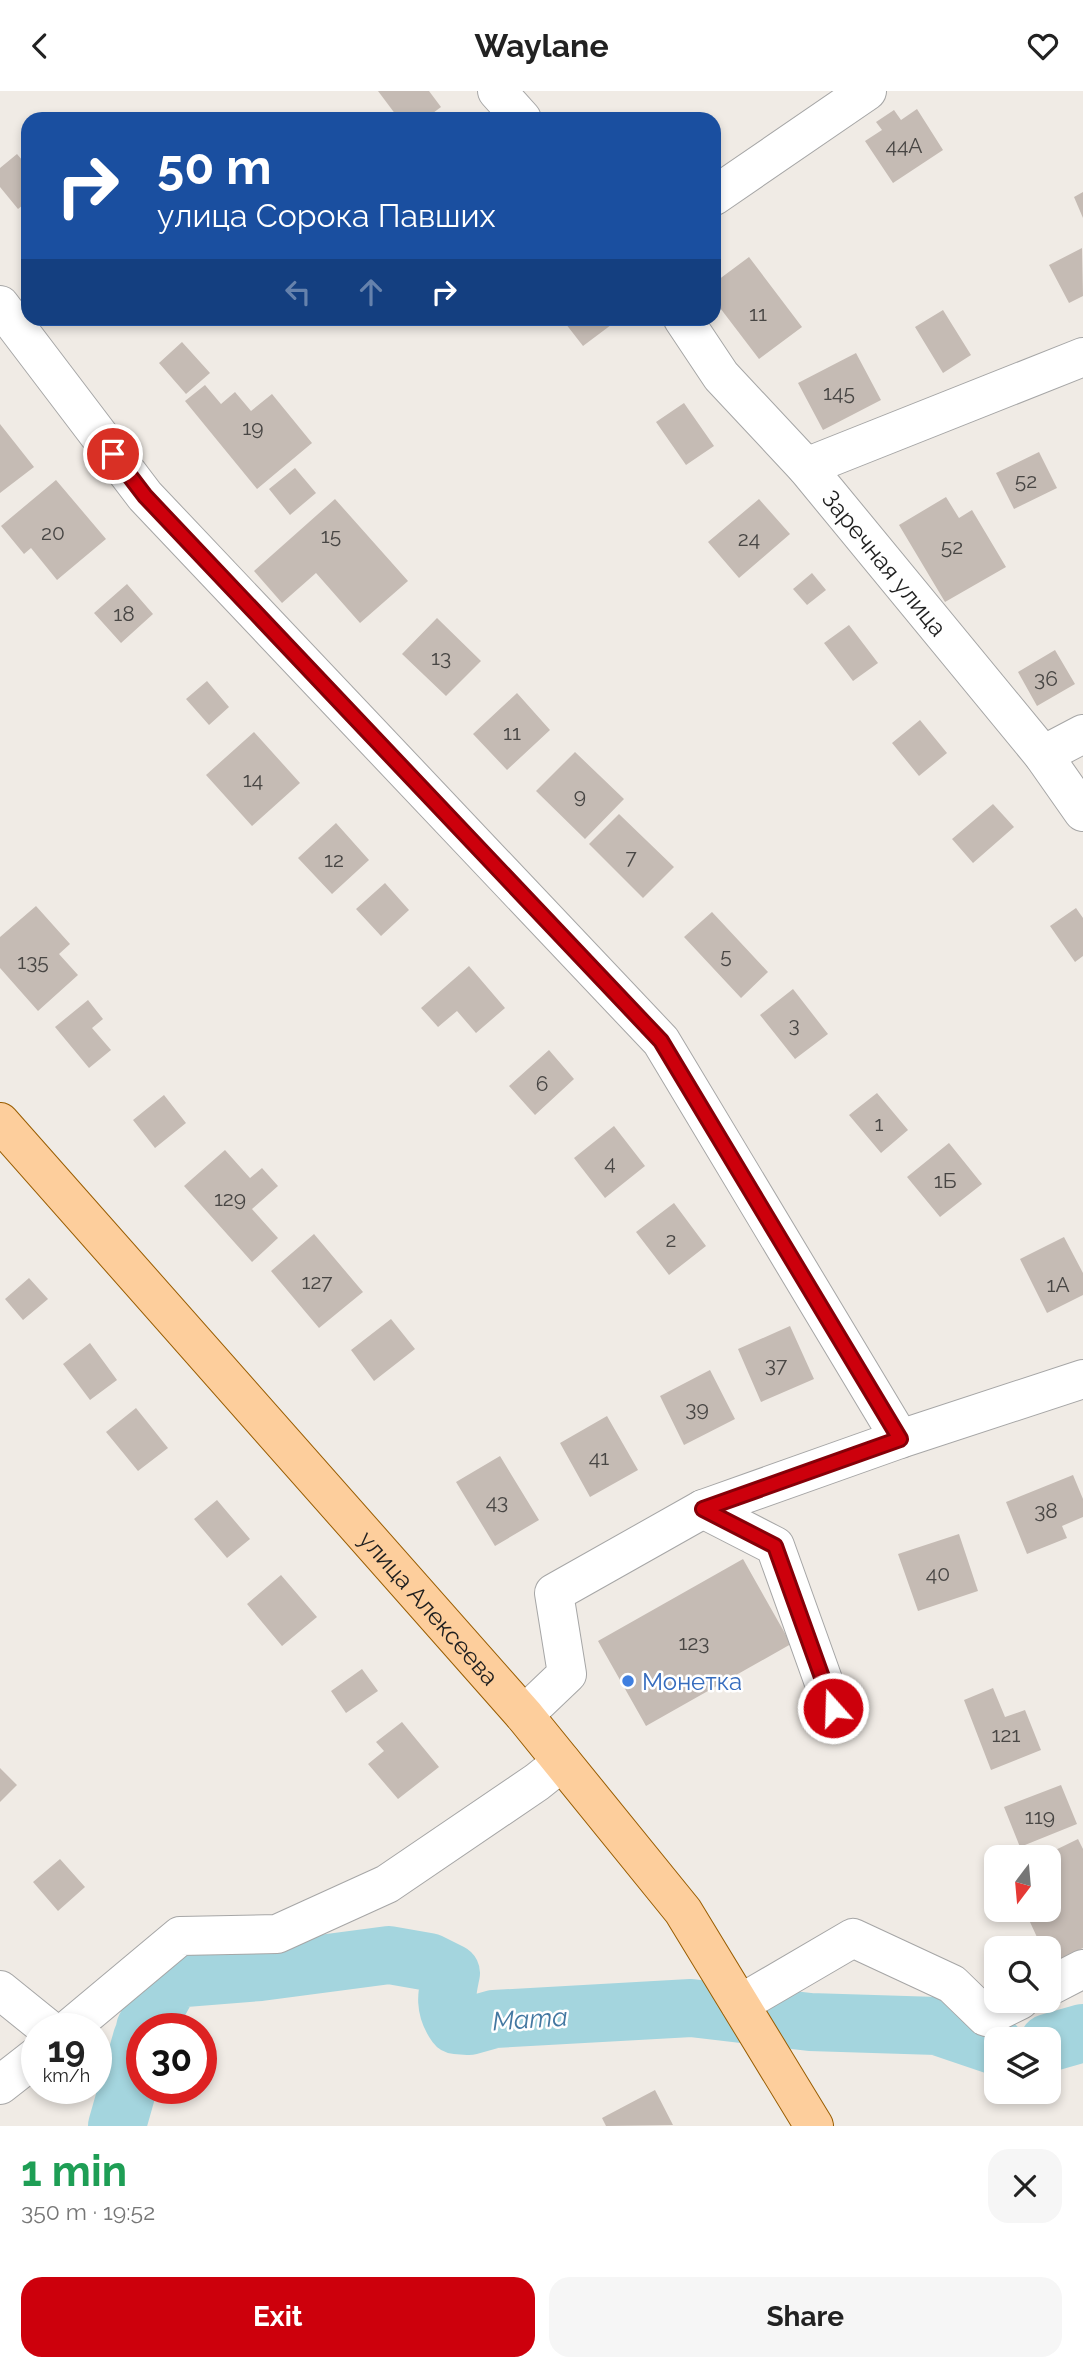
<!DOCTYPE html>
<meta charset="utf-8">
<style>
body{margin:0;font-family:Raleway,sans-serif;background:#f6f6f6;color:#222;height:100vh;display:flex;flex-direction:column;font-size:26px;white-space:nowrap}
*{box-sizing:border-box;margin:0}
p{font-size:23px;color:#767676}
.icon{flex:none;width:38px;height:38px;fill:none;stroke:currentColor;stroke-width:2;stroke-linecap:round;stroke-linejoin:round}
.map{position:relative;height:2035px;overflow:hidden}
.side{display:flex;flex-direction:column;background:#fff;flex:1}
.side>*{flex:none}
.banner{position:absolute;left:21px;top:21px;width:700px;height:214px;border-radius:21px;box-shadow:0 4px 10px #0003;background:#1a4fa0;color:#fff;overflow:hidden}
.needle{width:46px;rotate:196deg}
.controls{position:absolute;left:984px;top:1754px;display:grid;gap:14px}
.controls a{display:grid;place-items:center;width:77px;height:77px;border-radius:14px;background:#fff;box-shadow:0 4px 10px #0003;font-size:35px}
.speed{position:absolute;left:21px;top:1922px;display:flex;gap:14px;font-size:35px;font-weight:700;text-align:center}
.speed>*{display:grid;place-content:center;width:91px;height:91px;border-radius:50%;background:#fff;box-shadow:0 4px 10px #0003;line-height:1}
.speed small{font-size:18px;font-weight:400}
.speed .limit{border:10px solid #d22;background:#fff;color:#111}
.pin{position:absolute;display:grid;place-items:center;width:60px;height:60px;color:#fff;margin:-30px;border:4px solid #fff;border-radius:50%;box-shadow:0 2px 7px #0007}
.me{position:absolute;width:77px;margin:-38px;rotate:340deg;stroke-linejoin:round;filter:drop-shadow(0 0 5px #0008)}
.turn{display:flex;align-items:center;gap:24px;height:147px;padding:0 21px;font-size:32px}
.turn .icon{width:91px;height:91px;stroke-width:2.5}
.turn b{display:block;font-size:49px;line-height:60px}
.lanes{display:flex;align-items:center;height:66px;padding:0 21px;background:#0003;justify-content:center;gap:35px;direction:ltr}
.lanes .off{opacity:.35}
.round{display:grid;place-items:center;flex:none;width:74px;height:74px;border-radius:21px;background:#f6f6f6}
.summary{display:flex;align-items:center;justify-content:space-between;height:119px;padding:0 21px}
h1{font-size:42px;font-weight:700;line-height:52px;color:#1e9e55}
.cta{display:flex;gap:14px;margin-top:auto;padding:14px 21px}
.cta a{flex:1;height:80px;border-radius:21px;background:#cd000c;color:#fff;font-size:28px;font-weight:700;line-height:80px;text-align:center}
.cta a+a{background:#f6f6f6;color:#222}
header{display:flex;justify-content:space-between;align-items:center;height:91px;padding:0 21px;background:#fff;font-size:32px;font-weight:700}
.map>svg:first-child{display:block}
.lines{fill:none;stroke-linecap:round;stroke-linejoin:round}
.river{stroke:#a4d5de;stroke-width:58}
.building{fill:#c5bbb4}
.minor-casing{stroke:#a6a6a6;stroke-width:40}
.major-casing{stroke:#995d00;stroke-width:40}
.minor{stroke:#fff;stroke-width:38}
.major{stroke:#fdce9c;stroke-width:38}
.route-casing{stroke:#850008;stroke-width:18}
.route{stroke:#cd000c;stroke-width:12}
.shop-dot{fill:#3f7fe0;stroke:#fff;stroke-width:2.5}
.labels{text-anchor:middle;dominant-baseline:central;stroke-width:5;stroke-linejoin:round;paint-order:stroke}
.number-label{font-size:21px;fill:#484644}
.street-label{font-size:24px;fill:#1f1f1f;stroke:#fff}
.shop-label{font-size:24px;fill:#366cbe;stroke:#fff;text-anchor:start}
.water-label{font-size:26px;font-style:italic;fill:#4378a1;stroke:#fff}
</style>
<header><svg class="icon" aria-label="back" viewBox="0 0 24 24"><path d="M15 5l-7 7 7 7"/></svg>Waylane<svg class="icon" aria-label="heart" viewBox="0 0 24 24"><path d="M12 20l-8-8c-3-5 5-10 8-4 3-6 11-1 8 4z"/></svg></header>
<div class="map">
<svg width="1083" height="2035" viewBox="0 0 1083 2035">
<rect width="100%" height="100%" fill="#f0ebe5"/>
<g class="lines">
<path class="river" d="M145,1937L172,1888L260,1881L389,1864L429,1871L451,1882C447,1902 443,1916 456,1934L469,1935L494,1928L691,1917L810,1931L937,1935L996,1955
M1048,1952L1083,1942
M117,2035L142,1947"/>
</g>
<path class="building" d="M378,0H429L441,16L425,28H399Z
M917,18L943,59L893,92L865,50L882,39L876,31L894,19L901,29Z
M17,63L28,76V110L18,118L0,96V77Z
M1083,101V127L1074,106Z
M1082,157L1083,205L1069,212L1049,174Z
M749,166L802,236L759,268L714,209V192Z
M943,219L971,264L943,282L915,236Z
M562,228H619L583,255Z
M182,251L210,282L186,303L159,272Z
M856,262L881,309L823,339L798,292Z
M205,294L221,313L235,301L251,320L272,303L312,352L257,398L185,310Z
M684,312L714,355L686,374L656,331Z
M0,333L34,376L0,402Z
M1039,361L1057,397L1014,418L996,382Z
M295,377L316,402L290,424L269,398Z
M56,389L106,448L57,489L31,457L24,463L1,435Z
M946,406L959,427L972,419L1006,476L945,511L899,434Z
M335,408L408,490L360,532L316,482L282,512L254,480Z
M759,408L790,443L739,487L708,451Z
M812,482L826,499L807,514L793,498Z
M127,493L153,523L121,552L94,522Z
M437,527L481,570L446,605L402,563Z
M849,534L878,572L853,590L824,552Z
M1055,559L1075,593L1037,615L1018,581Z
M207,590L229,616L209,634L186,608Z
M517,602L550,639L507,679L473,643Z
M920,629L947,662L919,685L892,652Z
M254,641L300,692L252,735L206,684Z
M575,661L624,708L585,748L536,700Z
M993,713L1014,736L973,772L952,748Z
M619,723L674,776L643,807L589,753Z
M336,732L369,769L332,803L298,767Z
M385,792L409,819L381,845L356,818Z
M36,815L70,853L59,863L78,884L38,920L0,877V846Z
M1076,817L1083,827V865L1075,871L1050,835Z
M712,821L768,881L741,907L684,846Z
M469,875L505,917L476,942L457,920L438,936L421,917Z
M793,898L828,943L795,968L760,924Z
M88,909L103,928L92,937L111,959L89,977L55,936Z
M549,959L574,988L535,1024L509,995Z
M877,1002L908,1039L881,1062L849,1024Z
M164,1004L186,1032L155,1057L133,1029Z
M614,1035L645,1075L605,1107L574,1067Z
M949,1052L982,1093L940,1126L907,1086Z
M225,1059L250,1087L262,1077L278,1095L252,1118L278,1147L252,1171L184,1095Z
M674,1112L706,1155L669,1184L636,1141Z
M314,1143L363,1201L319,1237L271,1180Z
M1064,1146L1083,1182V1204L1047,1222L1020,1168Z
M29,1187L48,1208L23,1229L5,1208Z
M391,1228L415,1258L374,1290L351,1259Z
M790,1235L814,1288L761,1311L738,1258Z
M90,1252L117,1289L90,1309L63,1273Z
M710,1279L735,1328L684,1354L660,1305Z
M136,1317L168,1357L138,1380L106,1341Z
M607,1325L638,1379L590,1406L560,1352Z
M500,1365L539,1429L495,1455L456,1391Z
M1073,1384L1083,1408V1426L1062,1435L1067,1447L1027,1463L1006,1411Z
M217,1409L250,1448L227,1467L194,1428Z
M959,1443L978,1500L918,1520L898,1463Z
M743,1468L791,1553L646,1635L598,1550Z
M281,1484L317,1526L282,1555L247,1513Z
M362,1578L378,1600L346,1622L331,1600Z
M993,1597L1005,1626L1025,1619L1041,1659L991,1679L964,1609Z
M402,1631L439,1676L398,1708L368,1673L384,1660L376,1651Z
M0,1677L17,1694L0,1711Z
M1061,1694L1077,1733L1020,1756L1004,1716Z
M1078,1748L1083,1758V1857L1049,1873L1048,1857H1042L1024,1818H1048V1766H1041Z
M60,1768L85,1796L58,1820L33,1791Z
M655,1999L673,2034L606,2035L602,2027Z"/>
<g class="lines">
<defs>
<g id="minor">
<path d="M497,0L522,28"/>
<path d="M714,105L867,0"/>
<path d="M0,214L145,405L661,950L900,1348"/>
<path id="s1" d="M683,228L721,285L806,376L1043,664L1083,721"/>
<path d="M806,376L1083,266"/>
<path d="M1043,664L1083,643"/>
<path d="M703,1418L775,1455L833,1617"/>
<path d="M524,1624L567,1583L554,1502L703,1418L900,1348L1083,1288"/>
<path d="M1048,1896L1083,1878"/>
<path d="M0,1899L47,1937"/>
<path d="M740,1913L853,1847L952,1893L986,1926L1020,1909"/>
<path d="M70,1937L180,1845L277,1843L387,1793L537,1691L562,1671"/>
<path d="M0,1994L37,1965"/>
</g>
<g id="major">
<path id="s2" d="M0,1031L524,1624L683,1820L814,2035"/>
</g>
</defs>
<use href="#minor" class="minor-casing"/>
<use href="#major" class="major-casing"/>
<use href="#minor" class="minor"/>
<use href="#major" class="major"/>
</g>
<g class="lines">
<defs>
<path id="route" d="M113,363L145,405L661,950L900,1348L703,1418L775,1455L833,1617"/>
</defs>
<use href="#route" class="route-casing"/>
<use href="#route" class="route"/>
</g>
<circle class="shop-dot" cx="628" cy="1590" r="7"/>
<g class="labels">
<g class="number-label">
<text x="904" y="54">44А</text>
<text x="758" y="222">11</text>
<text x="839" y="301">145</text>
<text x="253" y="336">19</text>
<text x="1026" y="389">52</text>
<text x="53" y="441">20</text>
<text x="331" y="444">15</text>
<text x="749" y="447">24</text>
<text x="952" y="455">52</text>
<text x="124" y="522">18</text>
<text x="441" y="566">13</text>
<text x="1046" y="587">36</text>
<text x="512" y="641">11</text>
<text x="253" y="688">14</text>
<text x="580" y="704">9</text>
<text x="631" y="765">7</text>
<text x="334" y="768">12</text>
<text x="726" y="864">5</text>
<text x="33" y="870">135</text>
<text x="794" y="933">3</text>
<text x="542" y="992">6</text>
<text x="879" y="1032">1</text>
<text x="610" y="1071">4</text>
<text x="945" y="1089">1Б</text>
<text x="230" y="1107">129</text>
<text x="671" y="1148">2</text>
<text x="317" y="1190">127</text>
<text x="1058" y="1193">1А</text>
<text x="776" y="1273">37</text>
<text x="697" y="1317">39</text>
<text x="599" y="1366">41</text>
<text x="497" y="1410">43</text>
<text x="1046" y="1419">38</text>
<text x="938" y="1482">40</text>
<text x="694" y="1551">123</text>
<text x="1006" y="1643">121</text>
<text x="1040" y="1725">119</text>
</g>
<g class="street-label">
<text stroke="none"><textPath href="#s1" startOffset="317">Заречная улица</textPath></text>
<text stroke="none"><textPath href="#s2" startOffset="648">улица Алексеева</textPath></text>
</g>
<g class="shop-label">
<text x="642" y="1590">Монетка</text>
</g>
<g class="water-label">
<text transform="translate(530 1928) rotate(-4)">Мата</text>
</g>
</g>
</svg>
<div class="controls">
<a><svg class="needle" viewBox="-14 -14 28 28"><path d="M0-13l5 13h-10z" fill="#e53935"/><path d="M0 13l5-13h-10z" fill="#767676"/></svg></a>
<a><svg class="icon" aria-label="search" viewBox="0 0 24 24"><circle cx="10" cy="10" r="6"/><path d="M15 15l6 6"/></svg></a>
<a><svg class="icon" aria-label="layers" viewBox="0 0 24 24"><path d="M12 4l9 5-9 5-9-5zM3 14l9 5 9-5"/></svg></a>
</div>
<div class="speed"><div>19<small>km/h</small></div><div class="limit">30</div></div>
<div class="pin" style="left:113px;top:363px;background:#d93025"><svg class="icon" aria-label="arrive" viewBox="0 0 24 24"><path d="M6 21V4h12l-3 4 3 4H6"/></svg></div>
<svg class="me" style="left:833px;top:1617px" viewBox="-20 -20 40 40"><circle r="17" fill="#cd000c" stroke="#fff" stroke-width="3"/><path d="M0-11L8 9 0 5-8 9z" fill="#fff"/></svg>
<div class="banner">
<div class="turn"><svg class="icon" aria-label="right" viewBox="0 0 24 24"><path d="M7 20v-9h11M14 6l5 5-5 5"/></svg><div><b>50 m</b>улица Сорока Павших</div></div>
<div class="lanes"><svg class="icon off" aria-label="left" viewBox="0 0 24 24"><path d="M17 20v-9H6M10 6l-5 5 5 5"/></svg><svg class="icon off" aria-label="ahead" viewBox="0 0 24 24"><path d="M12 20V5M6 11l6-6 6 6"/></svg><svg class="icon" aria-label="right" viewBox="0 0 24 24"><path d="M7 20v-9h11M14 6l5 5-5 5"/></svg></div>
</div>
</div>
<section class="side">
<div class="summary"><div><h1>1 min</h1><p>350 m · 19:52</p></div><a class="round"><svg class="icon" aria-label="close" viewBox="0 0 24 24"><path d="M6 6l12 12M18 6L6 18"/></svg></a></div>
<div class="cta"><a>Exit</a><a>Share</a></div>
</section>
